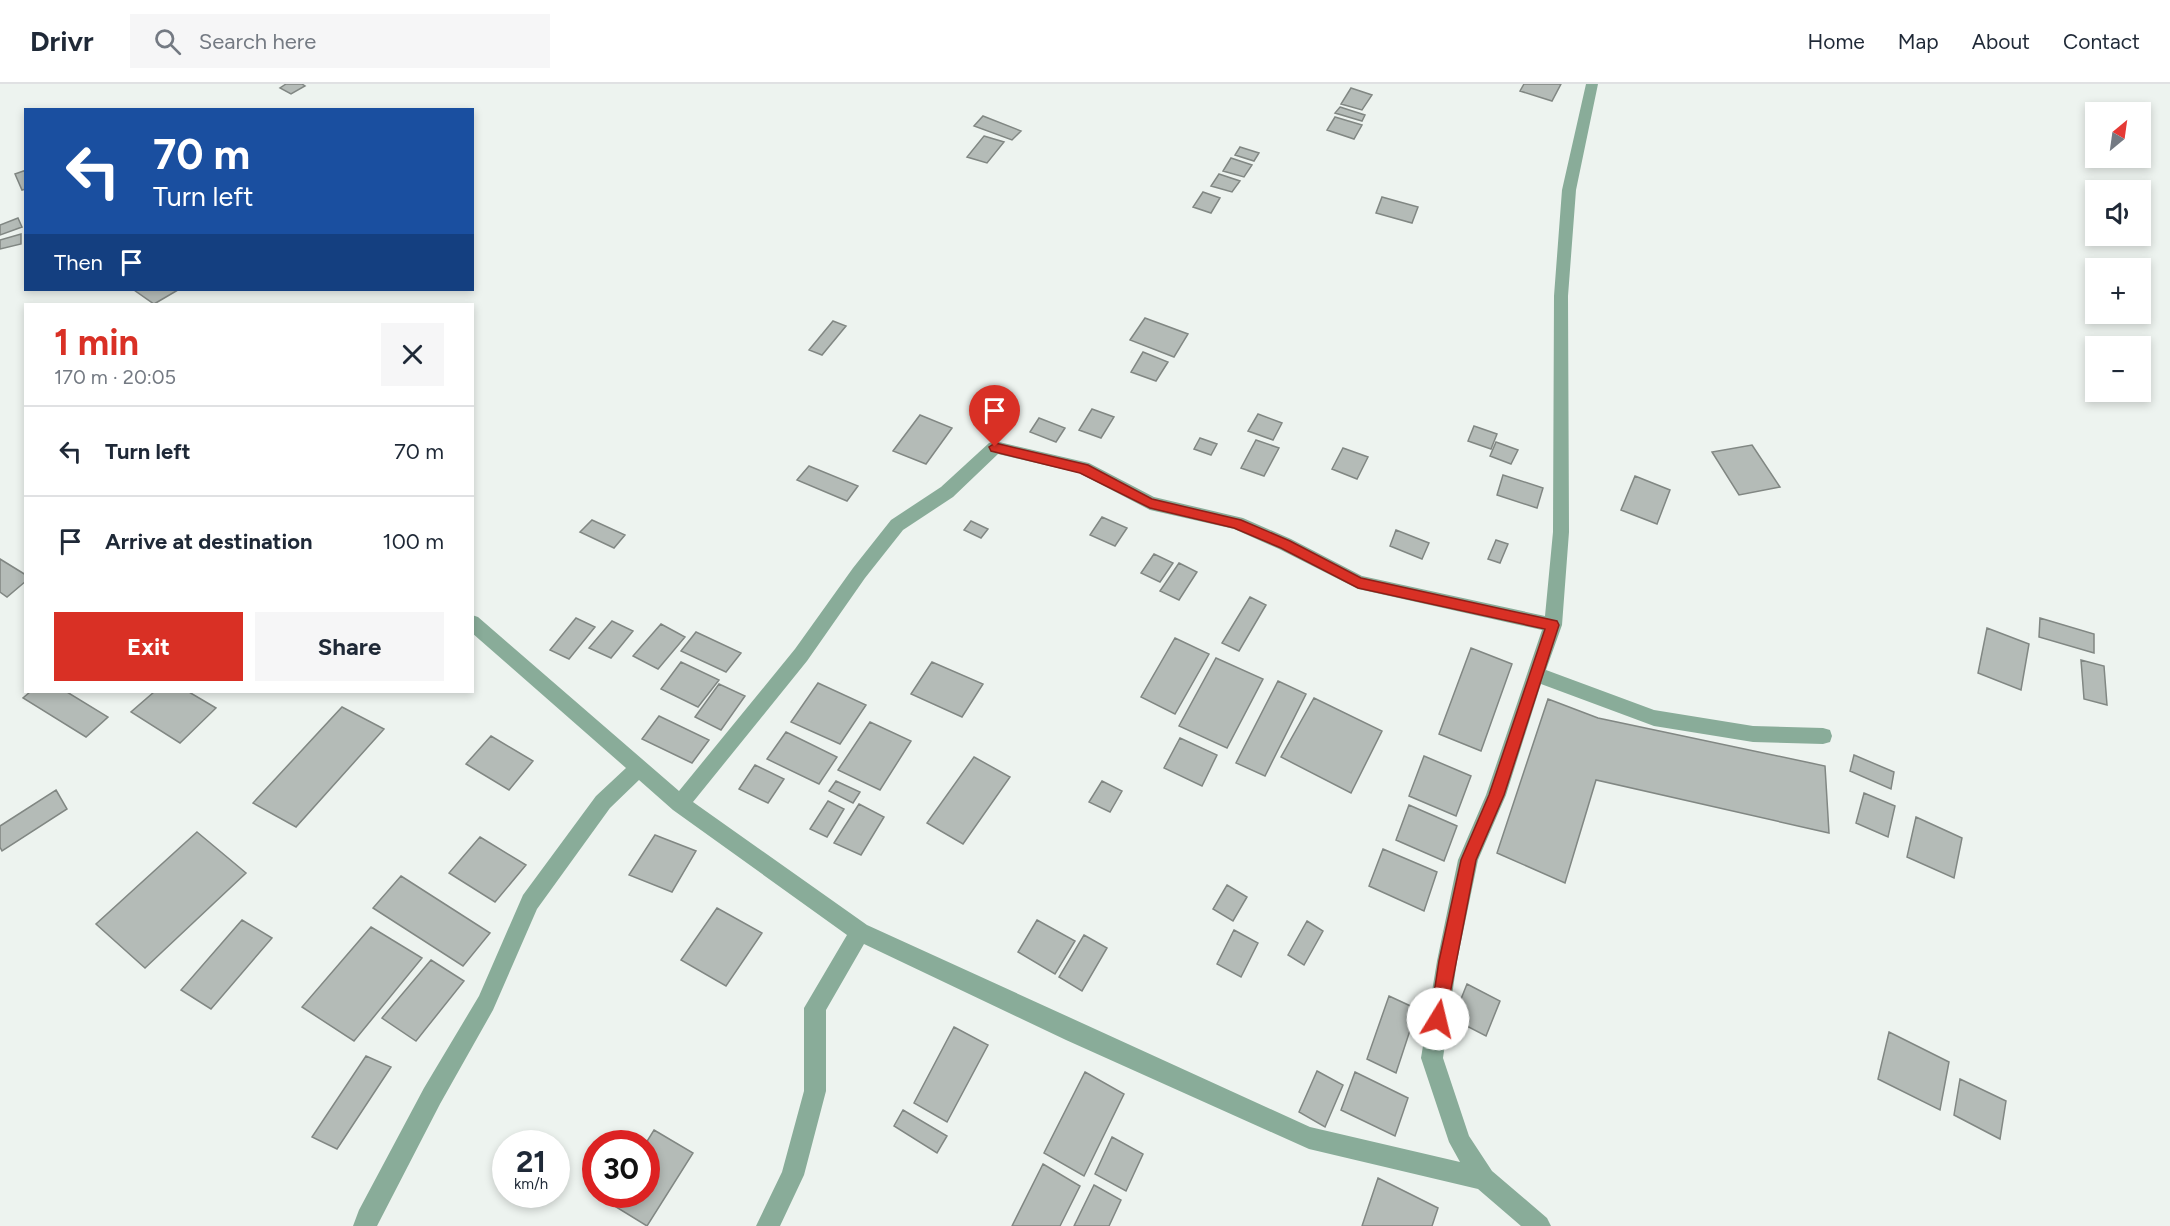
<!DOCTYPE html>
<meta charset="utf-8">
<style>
body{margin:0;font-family:Figtree,sans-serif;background:#f6f6f7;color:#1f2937;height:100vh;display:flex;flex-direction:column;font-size:22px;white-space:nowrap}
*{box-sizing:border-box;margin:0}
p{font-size:20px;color:#747a83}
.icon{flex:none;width:33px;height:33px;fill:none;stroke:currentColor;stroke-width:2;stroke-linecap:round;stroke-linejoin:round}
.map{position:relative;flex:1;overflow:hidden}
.sheet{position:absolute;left:24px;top:219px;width:450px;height:390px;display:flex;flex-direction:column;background:#fff;border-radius:0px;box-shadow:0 3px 9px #0003}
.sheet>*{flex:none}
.banner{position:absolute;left:24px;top:24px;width:450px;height:183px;border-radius:0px;box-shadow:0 3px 9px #0003;background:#1a4fa0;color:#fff;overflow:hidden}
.needle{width:39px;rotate:29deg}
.tools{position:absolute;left:2085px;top:18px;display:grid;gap:12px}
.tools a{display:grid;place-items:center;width:66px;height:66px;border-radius:0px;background:#fff;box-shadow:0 3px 9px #0003;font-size:30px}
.speed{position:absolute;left:492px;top:1046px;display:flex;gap:12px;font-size:30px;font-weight:700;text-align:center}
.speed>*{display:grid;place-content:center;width:78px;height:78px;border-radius:50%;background:#fff;box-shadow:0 3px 9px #0003;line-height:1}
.speed small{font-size:15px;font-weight:400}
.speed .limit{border:9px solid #d22;background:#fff;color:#111}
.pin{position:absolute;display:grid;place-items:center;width:51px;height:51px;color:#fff;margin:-62px -26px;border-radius:50% 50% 50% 0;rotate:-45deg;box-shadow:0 0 6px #0007}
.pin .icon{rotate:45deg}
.me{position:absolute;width:66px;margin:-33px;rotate:9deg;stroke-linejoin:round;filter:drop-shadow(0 0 4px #0008)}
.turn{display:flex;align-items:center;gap:21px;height:126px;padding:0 30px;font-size:27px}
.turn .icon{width:78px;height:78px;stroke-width:2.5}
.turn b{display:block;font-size:42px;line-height:51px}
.then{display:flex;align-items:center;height:57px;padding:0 30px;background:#0003;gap:12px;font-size:22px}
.round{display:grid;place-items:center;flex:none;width:63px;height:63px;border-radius:0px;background:#f6f6f7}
.overview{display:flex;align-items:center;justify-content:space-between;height:102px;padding:0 30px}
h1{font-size:36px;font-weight:700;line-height:45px;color:#d93025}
.primary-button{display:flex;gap:12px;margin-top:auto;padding:12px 30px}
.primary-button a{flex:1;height:69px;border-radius:0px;background:#d93025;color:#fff;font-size:24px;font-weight:700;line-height:69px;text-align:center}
.primary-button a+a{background:#f6f6f7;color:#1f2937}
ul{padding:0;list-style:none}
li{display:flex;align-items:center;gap:18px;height:90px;padding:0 30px;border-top:2px solid #e0e1e3}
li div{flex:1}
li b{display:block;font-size:22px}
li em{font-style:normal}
header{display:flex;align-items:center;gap:36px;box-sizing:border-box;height:84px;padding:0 30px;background:#fff;border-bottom:2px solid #e0e1e3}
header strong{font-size:28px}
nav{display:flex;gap:33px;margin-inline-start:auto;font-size:21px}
.search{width:420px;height:54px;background:#f6f6f7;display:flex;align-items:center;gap:15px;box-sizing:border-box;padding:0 21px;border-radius:0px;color:#747a83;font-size:22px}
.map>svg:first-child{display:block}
.building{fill:#b4bbb7;stroke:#818783;stroke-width:1.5}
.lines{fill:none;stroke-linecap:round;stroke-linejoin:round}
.minor{fill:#89ac99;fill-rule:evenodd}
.route{fill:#d93025;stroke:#8d1f18;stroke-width:1.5}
</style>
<header>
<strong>Drivr</strong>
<div class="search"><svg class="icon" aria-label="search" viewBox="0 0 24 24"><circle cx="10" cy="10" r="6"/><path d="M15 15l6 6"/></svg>Search here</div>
<nav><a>Home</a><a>Map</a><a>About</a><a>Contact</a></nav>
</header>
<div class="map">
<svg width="2170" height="1142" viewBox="0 0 2170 1142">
<rect width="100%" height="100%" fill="#edf3ef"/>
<path class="building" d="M286,0H302L305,2L291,10L280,4Z
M1524,0H1561L1552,17L1520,7Z
M1351,4L1372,11L1362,26L1341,20Z
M1340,23L1365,31L1362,37L1335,29Z
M983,32L1021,47L1012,56L974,42Z
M1335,33L1362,41L1354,55L1327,46Z
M984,52L1004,58L987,79L967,73Z
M1240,63L1259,69L1254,77L1235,71Z
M1231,74L1252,81L1244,93L1223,87Z
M26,86V105L22,106L15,90Z
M1219,90L1240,97L1232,108L1211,102Z
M1203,108L1220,114L1211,129L1193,123Z
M1382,113L1418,123L1412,139L1376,129Z
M18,134L22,143L0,151V141Z
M21,150V160L0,165V156Z
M134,206H178L154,220Z
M1145,234L1188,250L1174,273L1130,256Z
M833,237L846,242L822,271L809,266Z
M1143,268L1168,278L1156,297L1131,288Z
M1092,325L1114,333L1101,354L1079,346Z
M1258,330L1282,339L1273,356L1248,347Z
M920,331L952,344L926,380L893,367Z
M1039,334L1065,344L1056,358L1030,348Z
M1474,342L1497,350L1491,365L1468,357Z
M1200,354L1217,360L1211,371L1194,365Z
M1256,356L1279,364L1264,392L1241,384Z
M1496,358L1518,366L1511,380L1490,372Z
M1752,361L1780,403L1739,411L1712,368Z
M1343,364L1368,373L1357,395L1332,385Z
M809,382L858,402L847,417L797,396Z
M1503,391L1543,404L1537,424L1497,411Z
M1635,392L1670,406L1657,440L1621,426Z
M1102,433L1127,444L1115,462L1090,451Z
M592,436L625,451L614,464L580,448Z
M971,437L988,445L981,454L964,446Z
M1396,446L1429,459L1422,475L1390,462Z
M1496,456L1508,460L1500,479L1488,475Z
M1154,470L1173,479L1160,498L1141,489Z
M0,475L26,491V497L7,513L0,508Z
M1179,479L1197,488L1179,516L1160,507Z
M1250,513L1266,521L1239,567L1222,559Z
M576,534L595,543L569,575L550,566Z
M2040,534L2094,550V569L2039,553Z
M612,537L633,547L611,574L589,564Z
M661,540L685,553L658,585L633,572Z
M1987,544L2029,560L2021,606L1978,589Z
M696,548L741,569L726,588L681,567Z
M1175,554L1209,570L1175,630L1141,613Z
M1471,564L1512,580L1481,667L1439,650Z
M1216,574L1263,595L1227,664L1179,642Z
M2081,576L2104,582L2107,621L2084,615Z
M681,578L719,596L698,623L661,605Z
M932,578L983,600L962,633L911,610Z
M1278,597L1306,610L1265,692L1236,679Z
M818,599L866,621L840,660L791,638Z
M719,600L745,612L721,646L695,633Z
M30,608H67L108,633L86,653L23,614Z
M154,608H189L216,624L180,659L131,628Z
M1314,614L1382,647L1351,709L1281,673Z
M1548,615L1598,634L1825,682L1829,749L1596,696L1565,799L1497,769Z
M342,623L384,645L296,743L253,719Z
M659,632L709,656L692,679L642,655Z
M870,638L911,657L880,706L838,686Z
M786,648L837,673L819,700L767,675Z
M491,652L533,677L509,706L466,680Z
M1180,654L1217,671L1202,702L1164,684Z
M1854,671L1894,688L1891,705L1850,687Z
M1424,672L1471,692L1456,732L1409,712Z
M974,673L1010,693L963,760L927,739Z
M755,681L784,695L768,719L739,705Z
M836,697L860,708L853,719L829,707Z
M1102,697L1122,707L1110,728L1089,718Z
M56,706L67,725L2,767L0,763V742Z
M1864,709L1895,722L1888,753L1856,739Z
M828,717L844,725L827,753L810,745Z
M859,720L884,733L861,771L834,759Z
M1409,721L1457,742L1444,777L1396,756Z
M1916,733L1962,754L1954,794L1907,773Z
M197,748L246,789L145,884L96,840Z
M655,751L696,767L672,808L629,791Z
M480,753L526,781L495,818L449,789Z
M1383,765L1437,788L1424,827L1369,802Z
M401,792L490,849L463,882L373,824Z
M1227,801L1247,813L1233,837L1213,825Z
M717,824L762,849L726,902L681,876Z
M242,836L272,854L211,925L181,906Z
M1037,836L1075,857L1055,890L1018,868Z
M1307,837L1323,847L1304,881L1288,871Z
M371,843L422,874L354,957L302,923Z
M1234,846L1258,859L1241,893L1217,880Z
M1084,851L1107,864L1082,907L1059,893Z
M431,876L464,897L416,957L382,934Z
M1467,900L1500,917L1486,952L1453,935Z
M1389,912L1417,925L1396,989L1367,975Z
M954,943L988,961L947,1038L914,1019Z
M1889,948L1949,978L1940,1026L1878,995Z
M366,972L391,983L337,1065L312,1053Z
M1317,987L1343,1001L1325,1043L1299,1028Z
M1085,988L1124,1010L1084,1092L1044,1069Z
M1355,988L1408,1014L1395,1052L1341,1026Z
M1960,995L2006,1017L2000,1055L1954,1031Z
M903,1026L947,1052L937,1069L894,1042Z
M654,1046L693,1069L647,1142L608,1118L613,1110H646V1059Z
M1112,1053L1143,1070L1126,1107L1095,1090Z
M1043,1080L1080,1102L1060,1142H1012Z
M1378,1094L1438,1124L1432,1142H1362Z
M1094,1101L1121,1116L1109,1142H1074Z"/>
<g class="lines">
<path class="minor" d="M1586,0H1598L1576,106L1568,212L1569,448L1562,541L1546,586L1654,626L1753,642L1823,644L1830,646L1832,652L1830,658L1823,660L1753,658L1654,642L1541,600L1506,711L1478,776L1457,877L1443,974L1469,1052L1492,1087L1547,1134L1551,1142H1521L1478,1105L1309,1065L1066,956L864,860L826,926V1007L804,1091L780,1142H756L782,1088L804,1007V924L847,851L673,726L639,696L610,724L537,825L493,926L440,1020L377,1142H353L359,1126L424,1004L479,912L523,811L596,712L626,684L472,549V531L478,533L679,707L795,565L853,484L891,436L941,403L989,359L995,357L1089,379L1154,413L1243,434L1291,455L1362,492L1545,532L1553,448L1554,212L1562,106ZM998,370L1079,389L1150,426L1234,445L1279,465L1358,505L1542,546L1486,711L1458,776L1437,877L1421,974L1449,1058L1460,1078L1310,1043L867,841L693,718L807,577L865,494L903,446L953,413Z"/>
</g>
<path class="route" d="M995,359L1088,381L1152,415L1241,436L1290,457L1361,494L1557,537L1559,541L1504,711L1476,776L1444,941L1438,943L1432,941L1430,935L1439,877L1461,776L1489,711L1545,545L1358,504L1281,464L1234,444L1150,424L1080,389L991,367L989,363Z"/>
</svg>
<div class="tools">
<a><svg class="needle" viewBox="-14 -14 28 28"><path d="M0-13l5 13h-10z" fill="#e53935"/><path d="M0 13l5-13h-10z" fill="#747a83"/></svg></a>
<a><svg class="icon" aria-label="sound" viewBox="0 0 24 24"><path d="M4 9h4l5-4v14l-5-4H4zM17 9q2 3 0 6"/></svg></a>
<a>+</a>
<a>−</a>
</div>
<div class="speed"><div>21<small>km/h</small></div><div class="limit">30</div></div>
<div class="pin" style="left:995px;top:363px;background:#d93025"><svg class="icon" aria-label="arrive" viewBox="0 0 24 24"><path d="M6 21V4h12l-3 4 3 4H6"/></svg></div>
<svg class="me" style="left:1438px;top:935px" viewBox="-20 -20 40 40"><circle r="19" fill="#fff"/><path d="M0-13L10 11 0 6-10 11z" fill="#d93025"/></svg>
<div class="banner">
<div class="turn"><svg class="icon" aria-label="left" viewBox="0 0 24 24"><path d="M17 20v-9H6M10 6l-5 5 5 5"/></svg><div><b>70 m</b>Turn left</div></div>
<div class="then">Then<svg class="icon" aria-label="arrive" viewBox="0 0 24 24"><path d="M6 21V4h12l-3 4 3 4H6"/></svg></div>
</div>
<section class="sheet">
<div class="overview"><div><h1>1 min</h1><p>170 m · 20:05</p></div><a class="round"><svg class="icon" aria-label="close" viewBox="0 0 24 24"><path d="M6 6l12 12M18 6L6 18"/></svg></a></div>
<ul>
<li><svg class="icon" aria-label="left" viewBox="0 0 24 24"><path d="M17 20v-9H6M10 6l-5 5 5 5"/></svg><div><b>Turn left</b></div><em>70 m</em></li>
<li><svg class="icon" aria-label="arrive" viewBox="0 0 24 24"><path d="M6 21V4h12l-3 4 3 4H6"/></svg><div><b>Arrive at destination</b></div><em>100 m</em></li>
</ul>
<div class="primary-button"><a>Exit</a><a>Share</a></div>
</section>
</div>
